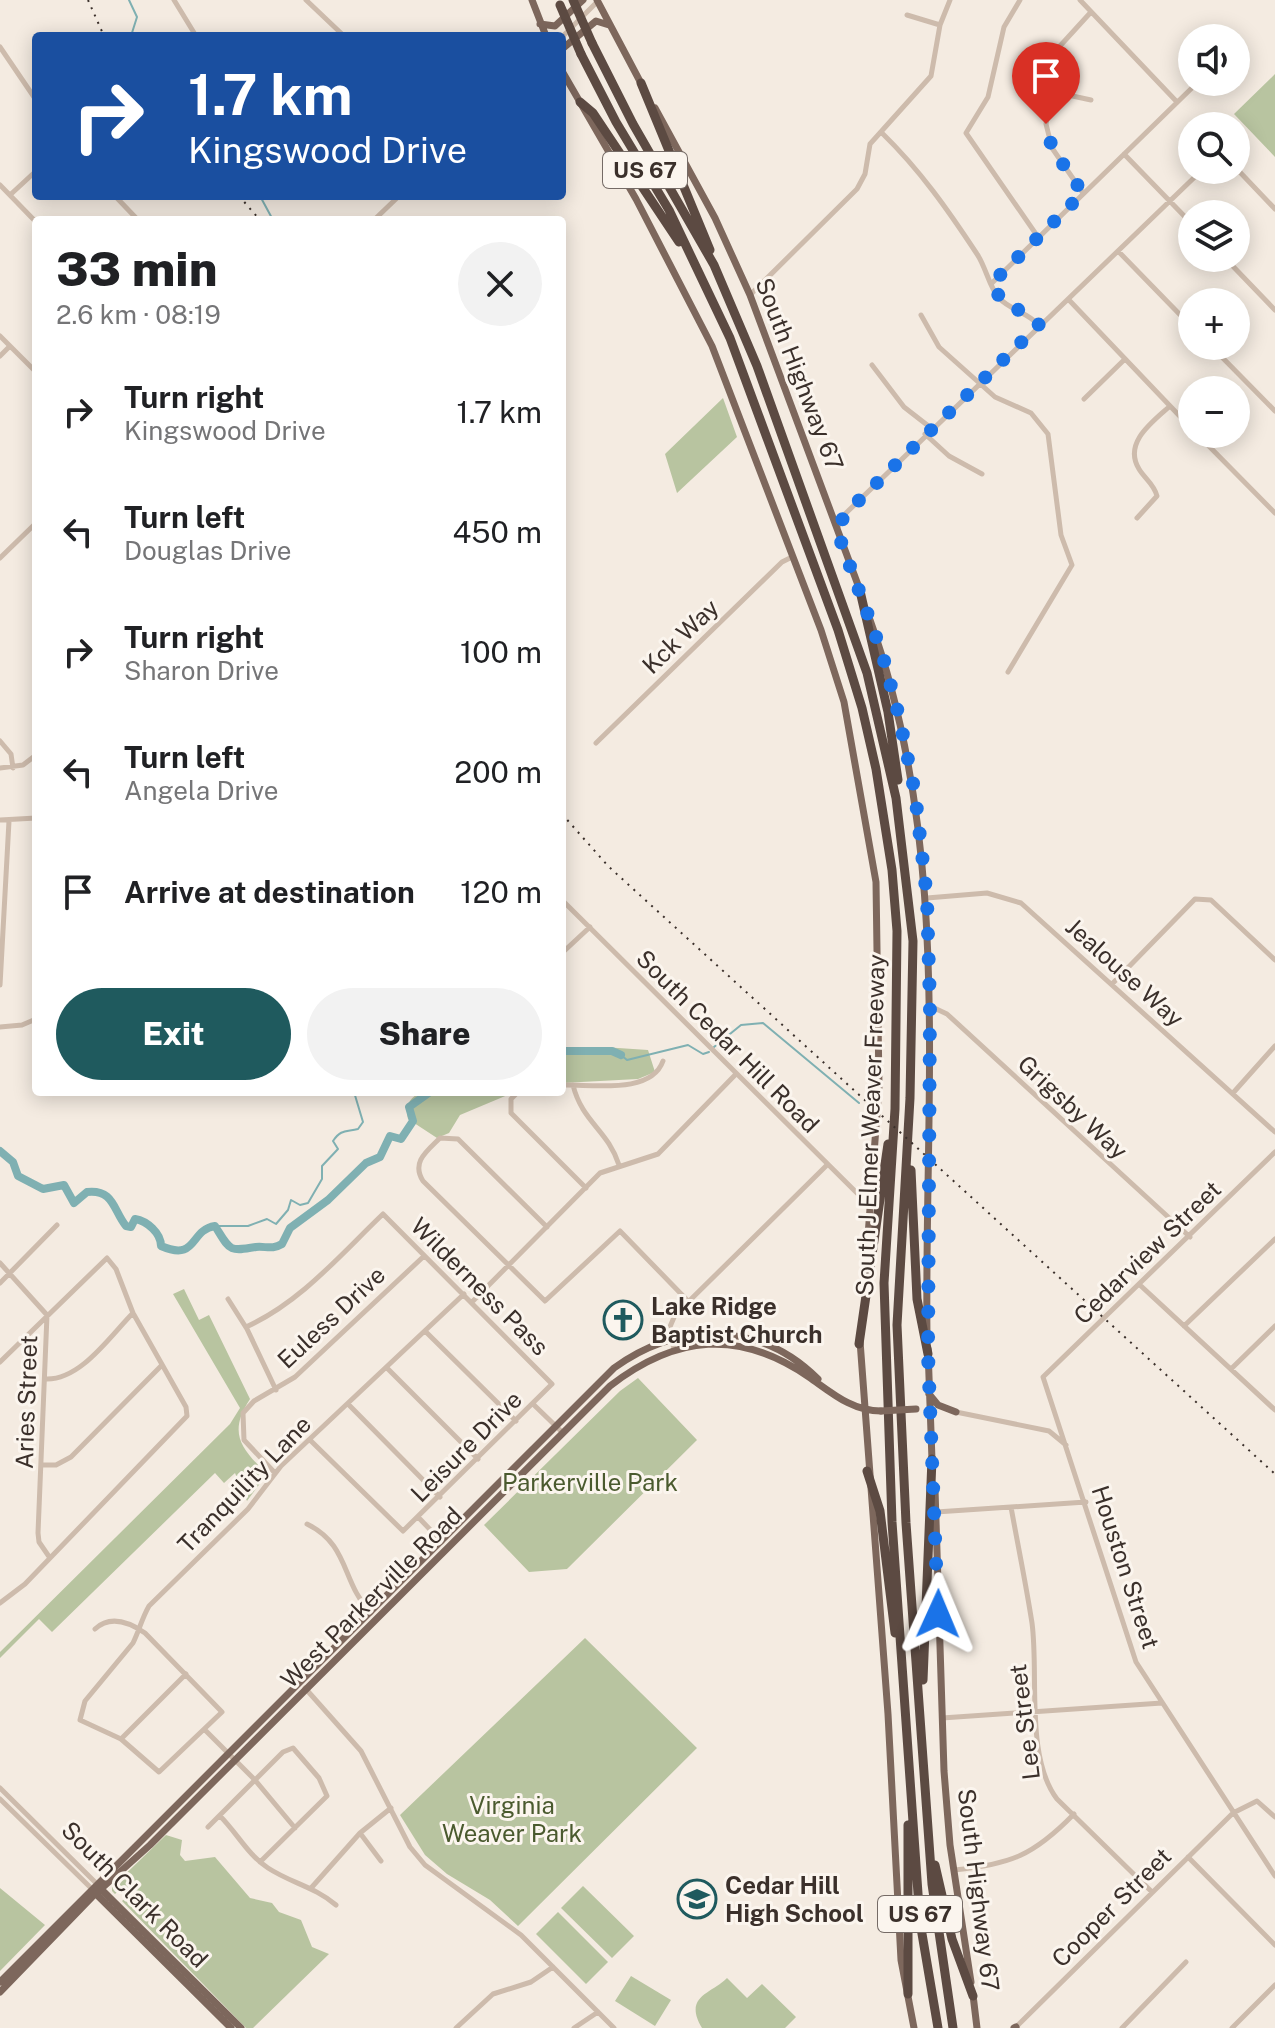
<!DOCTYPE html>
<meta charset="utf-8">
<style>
body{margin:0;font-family:"Public Sans",sans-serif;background:#f2f2f2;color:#202124;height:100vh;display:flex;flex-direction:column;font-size:30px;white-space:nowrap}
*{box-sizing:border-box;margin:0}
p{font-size:26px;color:#757577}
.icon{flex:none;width:44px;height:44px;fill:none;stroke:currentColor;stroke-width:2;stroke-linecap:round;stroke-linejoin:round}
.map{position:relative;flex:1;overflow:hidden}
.details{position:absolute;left:32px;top:216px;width:534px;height:880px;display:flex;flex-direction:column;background:#fff;border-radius:8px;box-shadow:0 4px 20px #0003}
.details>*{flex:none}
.banner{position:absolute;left:32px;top:32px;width:534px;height:168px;border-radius:8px;box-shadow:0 4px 20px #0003;background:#1a4fa0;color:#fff;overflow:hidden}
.controls{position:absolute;left:1178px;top:24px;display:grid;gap:16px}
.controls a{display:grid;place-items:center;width:72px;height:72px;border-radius:50%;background:#fff;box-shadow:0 4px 20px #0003;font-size:40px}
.pin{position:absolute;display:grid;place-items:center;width:68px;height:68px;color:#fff;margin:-82px -34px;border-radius:50% 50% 50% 0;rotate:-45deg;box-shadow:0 0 8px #0007}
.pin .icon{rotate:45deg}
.me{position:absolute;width:88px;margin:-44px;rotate:1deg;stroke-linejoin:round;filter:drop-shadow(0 0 6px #0008)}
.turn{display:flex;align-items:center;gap:28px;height:168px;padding:0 24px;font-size:36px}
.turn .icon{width:104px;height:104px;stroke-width:2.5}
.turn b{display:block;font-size:56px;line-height:68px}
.round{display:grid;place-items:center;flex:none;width:84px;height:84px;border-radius:42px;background:#f2f2f2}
.headline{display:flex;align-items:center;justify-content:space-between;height:136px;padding:0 24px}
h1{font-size:48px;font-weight:800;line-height:60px}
.action{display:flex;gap:16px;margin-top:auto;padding:16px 24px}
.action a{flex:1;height:92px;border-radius:48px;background:#1f5a5e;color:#fff;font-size:32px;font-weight:800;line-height:92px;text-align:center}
.action a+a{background:#f2f2f2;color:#202124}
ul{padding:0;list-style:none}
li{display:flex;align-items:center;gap:24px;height:120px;padding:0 24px}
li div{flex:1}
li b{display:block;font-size:30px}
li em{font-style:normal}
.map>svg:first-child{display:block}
.green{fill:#b8c4a0}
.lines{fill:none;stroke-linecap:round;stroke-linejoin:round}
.stream{stroke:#7fb0b2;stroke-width:2}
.river{stroke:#7fb0b2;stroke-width:8}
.minor{stroke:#cdbbac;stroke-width:5}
.major{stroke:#7d675c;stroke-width:7}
.highway{stroke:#5c4a42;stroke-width:9}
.rail{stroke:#3b302b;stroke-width:2;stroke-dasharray:2 6;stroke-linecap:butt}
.major-bridge{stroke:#7d675c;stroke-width:7}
.highway-bridge{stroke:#5c4a42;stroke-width:9}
.route{stroke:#1a73e8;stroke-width:14;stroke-dasharray:0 25.2}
.labels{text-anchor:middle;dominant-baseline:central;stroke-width:6;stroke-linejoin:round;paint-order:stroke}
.shield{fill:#fbf5ee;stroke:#756b66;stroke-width:2}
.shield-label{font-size:22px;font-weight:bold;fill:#3b302b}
.street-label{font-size:24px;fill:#3b302b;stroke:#fbf5ee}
.poi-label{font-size:24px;font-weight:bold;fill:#3b302b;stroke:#fbf5ee;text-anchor:start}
.park-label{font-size:24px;fill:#4a5a2e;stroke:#fbf5ee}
</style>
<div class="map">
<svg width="1275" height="2028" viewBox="0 0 1275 2028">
<rect width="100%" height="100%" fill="#f4ebe1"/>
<path class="green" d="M1275,74V157L1234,114Z
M723,398L737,437L677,493L665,454Z
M603,1047L648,1050L655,1072L638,1079L562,1083V1048Z
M420,1092H515L460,1115L449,1133L437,1138L408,1119C405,1106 409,1099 420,1092Z
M184,1289L199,1320L209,1315L250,1399C227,1434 242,1449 267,1474L247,1501L235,1473L224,1483L215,1473L52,1632L39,1619L0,1658V1652L230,1424L240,1408L173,1294Z
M638,1378L697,1440L567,1569L529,1572L484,1525L620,1391Z
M585,1638L697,1748L518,1926L490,1900L447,1874L425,1855L400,1815Z
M166,1835L182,1840L180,1855L185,1861L215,1857L250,1898L272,1903L279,1912L301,1920L312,1947L329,1954L253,2028H246L122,1901L131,1893L124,1886L115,1894L112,1891V1887Z
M583,1886L634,1936L612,1958L561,1908Z
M0,1888L45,1925L0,1971Z
M558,1912L608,1962L586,1984L536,1934Z
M631,1976L671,2000L655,2026L615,2001Z
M727,1978L747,1998L762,1984L796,2017L785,2028H702C683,1996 711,1994 727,1978Z"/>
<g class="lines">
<path class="stream" d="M129,0L137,17L131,36
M260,196L273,220
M714,1047L741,1025L763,1023L859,1103
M621,1055L627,1060L688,1045L703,1054L709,1052
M215,1226H248L267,1219L276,1224L288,1210L291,1200L300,1205L308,1203L322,1179V1166L338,1149L333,1141C341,1129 346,1132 358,1129L363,1122L354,1092"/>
<path class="river" d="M562,1051H612L621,1055
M0,1151L13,1162L18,1176L43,1189L64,1185L74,1203L87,1192C114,1189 113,1210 126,1226L131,1227L135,1219C147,1221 161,1233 161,1246C198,1262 189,1230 215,1226C230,1250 228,1252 256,1247C266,1246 272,1250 282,1244L290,1228L328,1200L366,1163L380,1157L390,1136L401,1139L413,1121L409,1107L430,1092"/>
<path class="minor" d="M174,0L196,36
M306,0L344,36
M1020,0L1004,27L988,97L966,133L1038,237
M1080,0L1177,102
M907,15L940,25
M562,37L598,1
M0,47L36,100
M1054,92L1091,100
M882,133C920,170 948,210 977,254C986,267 989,287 999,298C1010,310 1027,312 1039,325
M1236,138L1242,132
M1124,154L1192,224
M1236,168L1275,209
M0,185L36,222
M1083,193L1052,148L1046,124L1060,46L1091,12
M10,195L36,171
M115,196L138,220
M374,220L399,196
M1118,251L1192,327
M1225,258L1275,310
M992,283L1198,82
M750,295L857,189L865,174L870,144L931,76L940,25L950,0
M1069,300L1192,429
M921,315L939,347L995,397L1031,413L1048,434L1061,535L1072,565L1008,672
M0,336L36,372
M1211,346L1275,411
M0,356L10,346
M872,365L904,407L931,428
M1084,399L1125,359
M925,434L949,456L982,474
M1197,434L1275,513
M1137,518L1157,496C1154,484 1145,479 1139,469C1123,443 1152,422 1170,406
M838,527L845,514L1202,170
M0,558L36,523
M0,741L11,754L13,768
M596,743L782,562L792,557
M0,768L23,765L36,755
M0,820L36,818
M927,898L987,893L1021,903L1275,1132
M562,900L870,1206
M562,953L590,927
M1112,984L1195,899L1211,900L1275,960
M0,985L9,821
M930,1006L947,1014L1190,1237
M0,1027L22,1025L36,1019
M562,1085C592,1084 651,1095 663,1061
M573,1085C582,1122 608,1130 619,1165
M518,1092L511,1099V1113L586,1188
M1233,1093L1275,1046
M1275,1152L1043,1377L1136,1662L1275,1876
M547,1227L458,1139L440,1138C427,1151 411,1162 423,1181L545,1301L620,1231L688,1301
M0,1263L47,1315L38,1533L39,1542L50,1558
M0,1283L57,1225
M1141,1286L1275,1410
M228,1299L247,1329L276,1390
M472,1302L600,1173L658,1154L736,1074
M1184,1326L1275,1239
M246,1327C301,1302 340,1255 383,1214L552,1384L403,1531L310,1440
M425,1331L516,1421
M674,1349L669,1329L675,1315L826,1166
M0,1362L107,1258L116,1269L133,1313L186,1407L187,1416L25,1584L0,1603
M387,1368L478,1459
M1231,1369L1275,1326
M46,1379C81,1380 110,1336 133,1313
M348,1404L440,1497
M533,1404L563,1433
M956,1412L1049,1431L1066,1445
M42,1465H56L71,1457L161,1366
M275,1473L244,1440L243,1413L254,1401L295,1377L423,1257
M1011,1507C1018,1546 1026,1584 1032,1623C1039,1674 1025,1757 1057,1799L1152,1892
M936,1512L1086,1502
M419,1518L442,1542
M307,1524C350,1545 341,1582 371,1613
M95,1629C110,1615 129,1622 145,1633L222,1712L159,1772L121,1739L80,1720L85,1701L133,1643C139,1631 142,1618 149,1606L248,1509L281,1466L464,1294
M305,1688L361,1751L410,1847L425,1865L521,1935L614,2028
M942,1718L1162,1703
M205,1730L255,1780L295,1828
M121,1739L186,1674
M0,1788L97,1884
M0,1799L92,1889
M220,1816C237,1833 248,1855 268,1868C291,1883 315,1887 336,1905
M208,1827L283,1752L293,1748L319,1778L327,1796L260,1862
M360,1833L381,1861
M1188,1857L1275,1945
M954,1870C1011,1864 1033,1856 1074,1814
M312,1887L360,1833L391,1808
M456,2028L493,1994L531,1982L553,1967
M574,2028L598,2012
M1015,2028L1233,1813L1257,1801L1275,1817
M1122,2028L1186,1962
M1232,2028L1275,1985"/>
<path class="major" d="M532,0L546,36
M597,0L643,87
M540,24L555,26L583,0
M562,49L596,21L609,25
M562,71L636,199L712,346L821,630L844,702L876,882L879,1086L865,1277
M655,108L715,218L750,295L861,593
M870,620C953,851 924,1096 927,1337
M860,1341L888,1714L901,1960L914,2028
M928,1349L932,1460
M929,1394L938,1405L956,1412
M935,1489L944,1771L950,1845L971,1982
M101,1889L241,2028
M93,1891L231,2028
M0,1982L614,1368C679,1321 760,1321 818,1379
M0,1992L92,1897L150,1845L610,1386C676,1335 739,1329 809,1377C832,1393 852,1411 881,1411
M973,1995L977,2028
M1014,2028L1016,2027"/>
<path class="highway" d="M592,43L633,124L714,265L757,366L867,673L896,798L913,941L910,1098L897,1325L906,1523L932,1884L953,2028
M581,54L616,122L669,210L730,338L838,630L862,708L876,769L892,870L897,931L895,1109L884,1283L892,1522L920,1922L938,2028
M641,83L710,250
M580,102L593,113L679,242
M860,591L888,712L898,780
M911,1170L917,1299L928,1354
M859,1344L888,1144
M867,1471L880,1511L895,1633
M923,1680L932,1459
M935,1865L952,1939L973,1996
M908,1994V1825"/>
<path class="rail" d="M88,0L104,36
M239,196L260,220
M562,814L608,866L1275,1474"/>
<path class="major-bridge" d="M881,1411L916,1409"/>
<path class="highway-bridge" d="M573,0L592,43
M560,5L581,54"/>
</g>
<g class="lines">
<path class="route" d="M938,1614L928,1354L930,1006L927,898L915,793L899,716L882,653L837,531L845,514L1039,325C1023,308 999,306 992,283L1083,193L1052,148L1046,124"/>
</g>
<defs>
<symbol id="church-ring" viewBox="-11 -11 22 22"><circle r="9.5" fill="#fbf5ee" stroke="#1f5a5e" stroke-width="1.5"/><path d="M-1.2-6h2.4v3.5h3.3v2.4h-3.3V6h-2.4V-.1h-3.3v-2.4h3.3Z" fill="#1f5a5e"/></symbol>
<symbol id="school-ring" viewBox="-11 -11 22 22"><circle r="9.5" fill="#fbf5ee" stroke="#1f5a5e" stroke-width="1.5"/><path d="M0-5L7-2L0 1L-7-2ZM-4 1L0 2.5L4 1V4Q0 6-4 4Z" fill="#1f5a5e"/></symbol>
</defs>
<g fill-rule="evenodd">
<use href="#church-ring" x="601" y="1298" width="44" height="44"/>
<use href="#school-ring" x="675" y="1877" width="44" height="44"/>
</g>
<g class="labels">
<g class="shield">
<rect x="603" y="152" width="84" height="36" rx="6"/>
<rect x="878" y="1896" width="84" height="36" rx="6"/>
</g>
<g class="shield-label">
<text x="645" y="170">US 67</text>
<text x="920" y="1914">US 67</text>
</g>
<g class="street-label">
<text transform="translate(800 374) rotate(69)">South Highway 67</text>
<text transform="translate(680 636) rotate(-44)">Kck Way</text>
<text transform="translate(1125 972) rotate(42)">Jealouse Way</text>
<text transform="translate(728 1041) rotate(45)">South Cedar Hill Road</text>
<text transform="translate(1073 1107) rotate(43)">Grigsby Way</text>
<text transform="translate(870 1125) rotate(-88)">South J Elmer Weaver Freeway</text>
<text transform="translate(1147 1252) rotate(-44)">Cedarview Street</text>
<text transform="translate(480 1286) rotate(45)">Wilderness Pass</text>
<text transform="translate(331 1317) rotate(-43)">Euless Drive</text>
<text transform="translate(26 1402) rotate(-88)">Aries Street</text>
<text transform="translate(466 1446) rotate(-45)">Leisure Drive</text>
<text transform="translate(244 1484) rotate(-46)">Tranquility Lane</text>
<text transform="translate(1126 1567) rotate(72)">Houston Street</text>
<text transform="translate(371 1597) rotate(-45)">West Parkerville Road</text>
<text transform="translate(1024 1722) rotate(-97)">Lee Street</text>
<text transform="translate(979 1890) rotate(83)">South Highway 67</text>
<text transform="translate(135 1894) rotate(45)">South Clark Road</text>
<text transform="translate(1111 1907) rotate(-45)">Cooper Street</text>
</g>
<g class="poi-label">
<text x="651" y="1306">Lake Ridge<tspan x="651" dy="28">Baptist Church</tspan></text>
<text x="725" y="1885">Cedar Hill<tspan x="725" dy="28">High School</tspan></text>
</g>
<g class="park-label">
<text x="590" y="1482">Parkerville Park</text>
<text x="512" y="1805">Virginia<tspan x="512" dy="28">Weaver Park</tspan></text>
</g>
</g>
</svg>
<div class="controls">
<a><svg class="icon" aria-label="sound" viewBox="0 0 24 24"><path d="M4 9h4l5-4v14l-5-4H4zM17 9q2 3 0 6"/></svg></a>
<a><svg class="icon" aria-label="search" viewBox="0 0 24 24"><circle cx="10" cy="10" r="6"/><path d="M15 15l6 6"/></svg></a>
<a><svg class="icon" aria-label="layers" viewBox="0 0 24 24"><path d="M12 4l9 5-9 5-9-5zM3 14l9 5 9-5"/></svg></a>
<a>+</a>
<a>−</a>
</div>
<div class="pin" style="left:1046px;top:124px;background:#d93025"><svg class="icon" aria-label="arrive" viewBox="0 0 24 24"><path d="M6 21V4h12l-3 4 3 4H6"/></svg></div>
<svg class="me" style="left:938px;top:1614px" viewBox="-20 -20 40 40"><path d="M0-17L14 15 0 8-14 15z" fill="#1a73e8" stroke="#fff" stroke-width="4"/></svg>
<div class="banner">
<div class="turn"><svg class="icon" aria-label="right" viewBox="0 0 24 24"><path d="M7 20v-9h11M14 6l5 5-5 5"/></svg><div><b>1.7 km</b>Kingswood Drive</div></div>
</div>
<section class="details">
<div class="headline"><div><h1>33 min</h1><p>2.6 km · 08:19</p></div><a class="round"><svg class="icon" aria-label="close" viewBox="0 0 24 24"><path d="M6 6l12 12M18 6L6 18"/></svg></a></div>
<ul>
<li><svg class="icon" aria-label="right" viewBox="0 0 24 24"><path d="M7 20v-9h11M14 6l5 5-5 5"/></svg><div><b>Turn right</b><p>Kingswood Drive</p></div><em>1.7 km</em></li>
<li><svg class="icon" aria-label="left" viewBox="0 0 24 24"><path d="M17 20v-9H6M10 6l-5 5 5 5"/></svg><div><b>Turn left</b><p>Douglas Drive</p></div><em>450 m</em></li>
<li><svg class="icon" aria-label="right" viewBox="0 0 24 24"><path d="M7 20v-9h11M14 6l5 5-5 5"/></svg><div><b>Turn right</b><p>Sharon Drive</p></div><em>100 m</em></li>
<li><svg class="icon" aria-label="left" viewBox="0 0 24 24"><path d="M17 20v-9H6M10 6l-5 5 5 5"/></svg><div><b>Turn left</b><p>Angela Drive</p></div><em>200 m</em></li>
<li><svg class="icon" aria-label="arrive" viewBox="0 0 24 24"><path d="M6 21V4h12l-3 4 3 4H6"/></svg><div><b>Arrive at destination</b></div><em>120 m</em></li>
</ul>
<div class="action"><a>Exit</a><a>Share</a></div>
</section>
</div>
